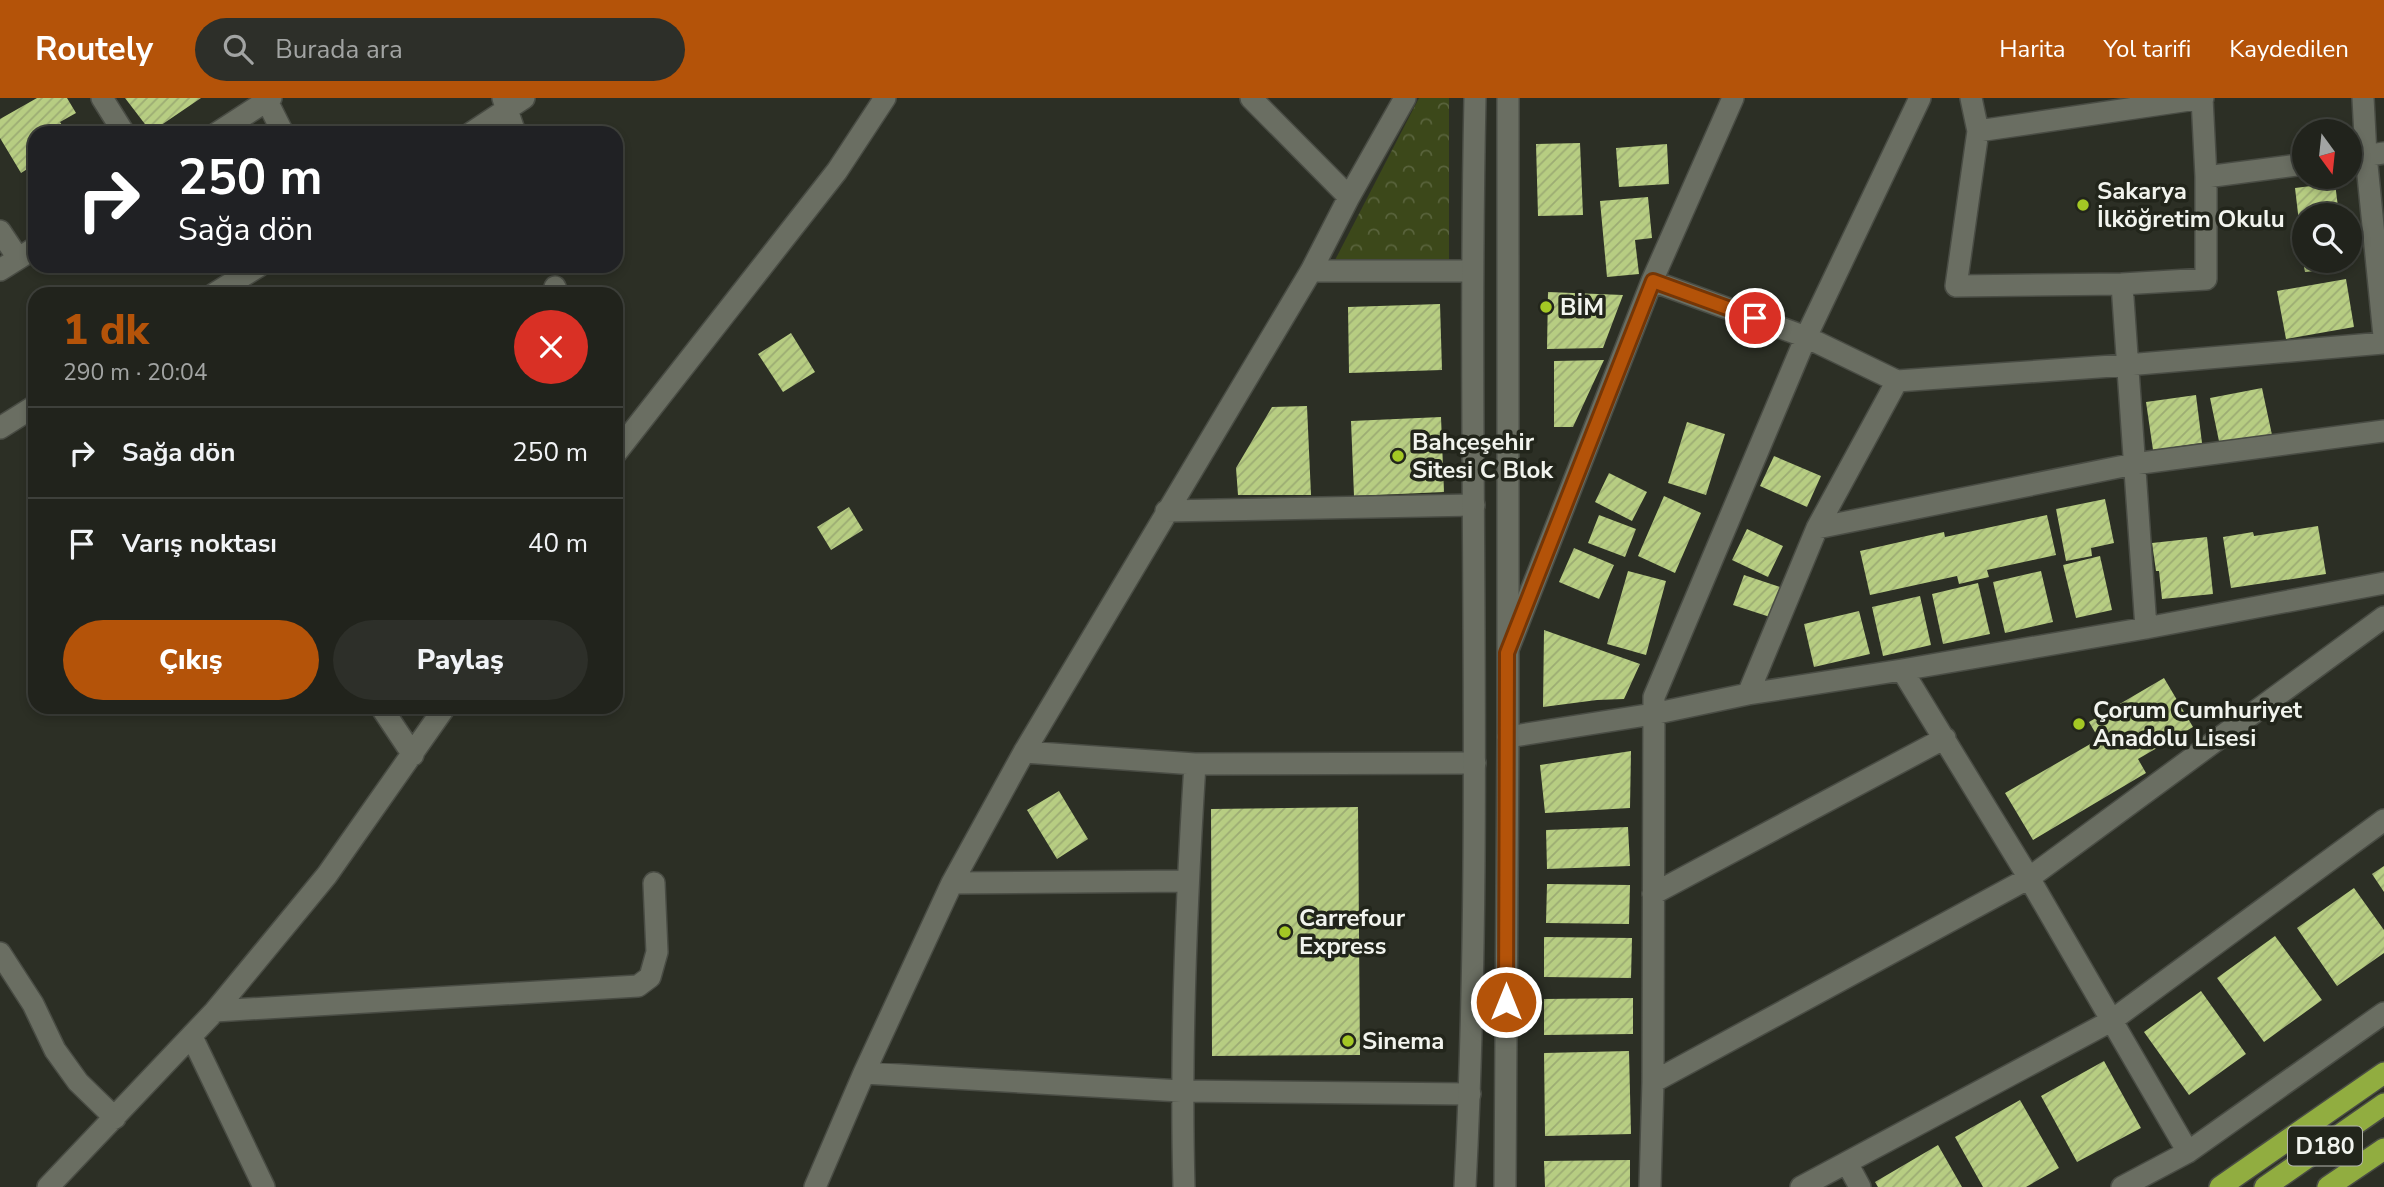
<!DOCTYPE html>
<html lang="tr">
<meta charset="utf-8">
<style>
body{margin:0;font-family:"Nunito Sans",sans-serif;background:#2d2f29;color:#f1f3f6;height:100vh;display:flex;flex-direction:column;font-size:26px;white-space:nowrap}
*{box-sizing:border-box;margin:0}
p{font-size:23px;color:#a2a4a3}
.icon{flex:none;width:38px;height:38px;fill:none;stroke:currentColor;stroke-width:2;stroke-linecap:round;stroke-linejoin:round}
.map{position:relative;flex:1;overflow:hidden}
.panel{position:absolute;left:28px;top:189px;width:595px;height:427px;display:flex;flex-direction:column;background:#21231c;border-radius:21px;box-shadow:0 4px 10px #0003,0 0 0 2px #3e403b}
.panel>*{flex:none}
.top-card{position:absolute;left:28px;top:28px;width:595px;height:147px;border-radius:21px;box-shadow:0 4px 10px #0003,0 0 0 2px #3e403b;background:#202124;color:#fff;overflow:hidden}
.needle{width:46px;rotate:165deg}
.tools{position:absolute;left:2292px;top:21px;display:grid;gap:14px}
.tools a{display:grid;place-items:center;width:70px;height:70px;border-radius:50%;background:#21231c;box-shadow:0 4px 10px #0003,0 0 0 2px #3e403b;font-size:35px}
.pin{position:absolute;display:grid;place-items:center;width:60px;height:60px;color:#fff;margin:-30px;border:4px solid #fff;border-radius:50%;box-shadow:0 2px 7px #0007}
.me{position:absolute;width:77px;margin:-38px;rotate:0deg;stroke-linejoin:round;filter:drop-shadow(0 0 5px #0008)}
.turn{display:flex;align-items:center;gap:24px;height:147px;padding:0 35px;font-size:32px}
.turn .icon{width:91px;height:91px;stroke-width:2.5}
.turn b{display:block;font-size:49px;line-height:60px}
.round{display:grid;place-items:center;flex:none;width:74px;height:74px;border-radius:37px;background:#2d2f29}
.head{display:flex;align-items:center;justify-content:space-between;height:119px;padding:0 35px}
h1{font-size:42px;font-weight:800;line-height:52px;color:#b45309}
.primary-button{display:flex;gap:14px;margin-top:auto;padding:14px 35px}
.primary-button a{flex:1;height:80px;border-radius:42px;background:#b45309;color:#fff;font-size:28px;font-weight:800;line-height:80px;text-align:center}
.primary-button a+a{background:#2d2f29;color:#f1f3f6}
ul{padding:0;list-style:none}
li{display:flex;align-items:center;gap:21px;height:91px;padding:0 35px;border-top:2px solid #3e403b}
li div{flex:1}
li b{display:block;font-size:26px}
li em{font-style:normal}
header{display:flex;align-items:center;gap:42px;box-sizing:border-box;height:98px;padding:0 35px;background:#b45309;color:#fff}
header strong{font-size:33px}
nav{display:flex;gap:38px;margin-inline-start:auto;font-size:24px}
.search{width:490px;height:63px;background:#2d2f29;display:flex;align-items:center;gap:18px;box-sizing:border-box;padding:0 24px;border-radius:38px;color:#a2a4a3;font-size:26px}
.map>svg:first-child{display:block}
.park{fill:url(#park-crowns)}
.building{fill:url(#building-hatch)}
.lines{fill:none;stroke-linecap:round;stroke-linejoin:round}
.street-casing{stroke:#494c44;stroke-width:24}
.secondary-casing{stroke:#494c44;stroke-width:24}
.highway-casing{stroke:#494c44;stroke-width:24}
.street{stroke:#6a6e62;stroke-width:21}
.secondary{stroke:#6a6e62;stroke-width:21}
.highway{stroke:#91ad40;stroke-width:21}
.route-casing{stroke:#753606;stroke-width:18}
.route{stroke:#b45309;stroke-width:12}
.poi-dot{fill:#a4c824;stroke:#22251b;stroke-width:2.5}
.labels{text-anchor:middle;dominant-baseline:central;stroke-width:7;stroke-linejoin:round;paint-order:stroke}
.shield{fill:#22251b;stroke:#b4b6af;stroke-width:2}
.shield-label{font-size:23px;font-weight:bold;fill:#f2f4ee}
.poi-label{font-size:24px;font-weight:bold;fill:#f2f4ee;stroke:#22251b;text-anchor:start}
</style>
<header>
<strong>Routely</strong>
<div class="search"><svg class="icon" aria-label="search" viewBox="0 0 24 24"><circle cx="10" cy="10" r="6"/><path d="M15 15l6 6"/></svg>Burada ara</div>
<nav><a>Harita</a><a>Yol tarifi</a><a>Kaydedilen</a></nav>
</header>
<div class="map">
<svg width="2384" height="1089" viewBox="0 0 2384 1089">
<defs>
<pattern id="park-crowns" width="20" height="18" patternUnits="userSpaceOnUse" patternTransform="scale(1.75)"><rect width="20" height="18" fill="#3c481a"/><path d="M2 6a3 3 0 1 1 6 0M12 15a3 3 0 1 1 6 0" fill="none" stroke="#59633c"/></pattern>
<pattern id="building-hatch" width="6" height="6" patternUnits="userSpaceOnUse" patternTransform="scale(1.75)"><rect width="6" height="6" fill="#b7cd82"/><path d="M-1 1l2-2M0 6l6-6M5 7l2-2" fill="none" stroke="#9cac73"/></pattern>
</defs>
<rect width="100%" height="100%" fill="#2c2f25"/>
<path class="park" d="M1419,0H1449V166L1334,164Z"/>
<path class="building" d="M37,0H67L76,15L60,24L67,35H35V66L21,75L0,40V21Z
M125,0H201L151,34Z
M1580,45L1583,117L1538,118L1536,46Z
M1667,46L1669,86L1619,89L1616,50Z
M2335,85L2339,117H2305V158H2303L2295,90Z
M1648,99L1652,140L1635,142L1639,176L1607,179L1600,103Z
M2303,163H2344L2345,170L2305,174Z
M2346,181L2354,229L2286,241L2277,193Z
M1548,194L1623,197L1603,250L1547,251Z
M1440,206L1442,272L1349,275L1348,209Z
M791,235L815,274L783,294L758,256Z
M1604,262L1573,329H1554V263Z
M2262,290L2272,337L2220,348L2210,300Z
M2196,297L2202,345L2153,352L2146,304Z
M1307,308L1311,397H1238L1236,370L1272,309Z
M1441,319L1444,394L1354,398L1351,323Z
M1687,324L1725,336L1706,397L1668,385Z
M1774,358L1821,378L1807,409L1760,388Z
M1609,375L1647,394L1632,423L1595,404Z
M1664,398L1701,415L1675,475L1638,458Z
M2105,401L2114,445L2091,450L2092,458L2066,463L2056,411Z
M849,409L863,432L831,452L817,429Z
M1599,417L1636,431L1625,459L1588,445Z
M2047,417L2056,457L1987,472L1989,479L1959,486L1957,478L1870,497L1860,453L1944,434L1945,439Z
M2318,428L2326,476L2231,490L2223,439L2253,434L2254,438Z
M1747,431L1783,448L1768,479L1732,462Z
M2207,439L2213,496L2162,501L2159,473H2156L2152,445Z
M1574,450L1614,467L1599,501L1559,484Z
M2100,458L2112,512L2076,520L2063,467Z
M1628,473L1666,483L1646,557L1607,546Z
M2041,473L2053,524L2005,535L1993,484Z
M1744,477L1780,489L1770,519L1733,507Z
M1978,485L1990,536L1943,546L1932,496Z
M1920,498L1931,547L1883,558L1872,509Z
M1859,513L1870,556L1814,569L1804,526Z
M1544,532L1640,566L1624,601L1597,602L1543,609Z
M2164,580L2193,629L2138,661L2146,675L2033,742L2005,695L2099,641L2089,624Z
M1631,653L1630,710L1545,715L1540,667Z
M1059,693L1088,741L1057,761L1027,712Z
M1358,709L1360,957L1212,958L1211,711Z
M1628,729L1630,768L1547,771L1546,732Z
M2384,768V794L2372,776Z
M1547,786L1630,787L1629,826L1546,825Z
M2354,790L2384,832V855L2337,888L2297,830Z
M2275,838L2322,902L2264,944L2217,880Z
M1544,839L1632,840L1631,880L1544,879Z
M2201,893L2246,956L2189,997L2144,934Z
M1633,900V936L1544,937V901Z
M1629,953L1631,1036L1545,1038L1544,955Z
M2104,963L2141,1030L2077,1064L2041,998Z
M2020,1002L2059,1070L2026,1089H1983L1955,1039Z
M1938,1047L1962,1089H1878L1875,1084Z
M1630,1062V1089H1545L1544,1063Z"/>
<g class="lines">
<defs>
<path id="street" d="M102,0L124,35
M503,0L515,35
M1251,0L1349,99
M1971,0L1978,33L1956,188L2122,186L2206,181V79L2202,0
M2363,0L2366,57L2384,238
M267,3L283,35
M1978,33L2203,0
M217,35L271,0
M471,35L524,0
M2350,60L2384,55
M2206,79L2305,66
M0,133L18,160
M0,172L35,150
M1311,173H1471
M1652,183L1806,239L1897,283L2127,267L2384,245
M2122,186L2146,530
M555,189L557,196
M214,196L259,168
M0,330L35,308
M616,355L837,73L885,0
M1166,413L1474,407
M1817,430L2134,366L2384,333
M1509,549L1652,183L1733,0
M1902,572L2029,780L2188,1054
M1748,596L1817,430L1897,283
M381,609L413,657
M1508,639L1653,616L1748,596L1902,572L2146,530L2384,485
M1024,654L1195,666L1475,665
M952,785L1187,783
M1653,796L1945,640
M0,855L33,906L55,952L78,984L115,1020
M215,913L638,888L650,879L657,854L654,785
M192,939L264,1089
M864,975L1181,993L1470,996
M1653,984L2029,780L2384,519
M1847,1065L1860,1089
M48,1089L215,913L327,777L445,609
M815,1089L864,975L952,785L1024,654L1311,173L1349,99L1405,0
M1184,1089C1180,948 1186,807 1195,666
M1650,1089L1653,984L1654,599L1806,239L1920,0
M1801,1089L2111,923L2384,722
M2122,1089L2188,1054L2384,915"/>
<path id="secondary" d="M1465,1089C1484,726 1467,363 1475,0
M1505,1089L1508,639V0"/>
<path id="highway" d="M2220,1089L2384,975
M2265,1089L2384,1006
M2328,1089L2384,1051"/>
</defs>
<use href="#street" class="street-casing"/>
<use href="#secondary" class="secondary-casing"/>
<use href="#highway" class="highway-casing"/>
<use href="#street" class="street"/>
<use href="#secondary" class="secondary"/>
<use href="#highway" class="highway"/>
</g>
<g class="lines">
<defs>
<path id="route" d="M1506,904L1507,555L1653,183L1755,220"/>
</defs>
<use href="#route" class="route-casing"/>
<use href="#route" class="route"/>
</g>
<g class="poi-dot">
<circle cx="2083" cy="107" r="7"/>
<circle cx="1546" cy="209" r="7"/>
<circle cx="1398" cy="358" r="7"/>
<circle cx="2079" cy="626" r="7"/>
<circle cx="1285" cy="834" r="7"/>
<circle cx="1348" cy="943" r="7"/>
</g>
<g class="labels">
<rect class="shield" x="2288" y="1028.5" width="74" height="39" rx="5"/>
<g class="shield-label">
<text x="2325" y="1048">D180</text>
</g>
<g class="poi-label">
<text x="2097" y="93">Sakarya<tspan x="2097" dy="28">İlköğretim Okulu</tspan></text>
<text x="1560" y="209">BİM</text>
<text x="1412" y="344">Bahçeşehir<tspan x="1412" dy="28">Sitesi C Blok</tspan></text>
<text x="2093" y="612">Çorum Cumhuriyet<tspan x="2093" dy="28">Anadolu Lisesi</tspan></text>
<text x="1299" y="820">Carrefour<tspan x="1299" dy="28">Express</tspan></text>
<text x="1362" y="943">Sinema</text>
</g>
</g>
</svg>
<div class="tools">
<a><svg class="needle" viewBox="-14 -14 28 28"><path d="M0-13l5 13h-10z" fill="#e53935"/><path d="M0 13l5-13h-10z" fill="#a2a4a3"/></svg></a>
<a><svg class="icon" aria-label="search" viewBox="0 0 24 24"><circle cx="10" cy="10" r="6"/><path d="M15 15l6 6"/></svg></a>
</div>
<div class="pin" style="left:1755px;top:220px;background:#d93025"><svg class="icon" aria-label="arrive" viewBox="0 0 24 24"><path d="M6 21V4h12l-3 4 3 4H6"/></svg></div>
<svg class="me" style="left:1506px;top:904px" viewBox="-20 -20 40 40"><circle r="17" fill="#b45309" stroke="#fff" stroke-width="3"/><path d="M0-11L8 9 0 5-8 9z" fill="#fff"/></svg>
<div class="top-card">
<div class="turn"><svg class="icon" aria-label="right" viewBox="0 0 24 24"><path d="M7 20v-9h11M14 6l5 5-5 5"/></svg><div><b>250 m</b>Sağa dön</div></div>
</div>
<section class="panel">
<div class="head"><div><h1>1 dk</h1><p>290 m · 20:04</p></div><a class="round" style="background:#d93025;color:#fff"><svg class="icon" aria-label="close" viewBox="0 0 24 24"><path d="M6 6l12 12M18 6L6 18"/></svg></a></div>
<ul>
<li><svg class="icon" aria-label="right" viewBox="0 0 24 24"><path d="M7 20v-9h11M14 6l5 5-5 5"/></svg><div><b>Sağa dön</b></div><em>250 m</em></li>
<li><svg class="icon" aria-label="arrive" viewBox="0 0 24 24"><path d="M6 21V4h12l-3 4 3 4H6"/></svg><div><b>Varış noktası</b></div><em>40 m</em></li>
</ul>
<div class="primary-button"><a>Çıkış</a><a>Paylaş</a></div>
</section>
</div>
